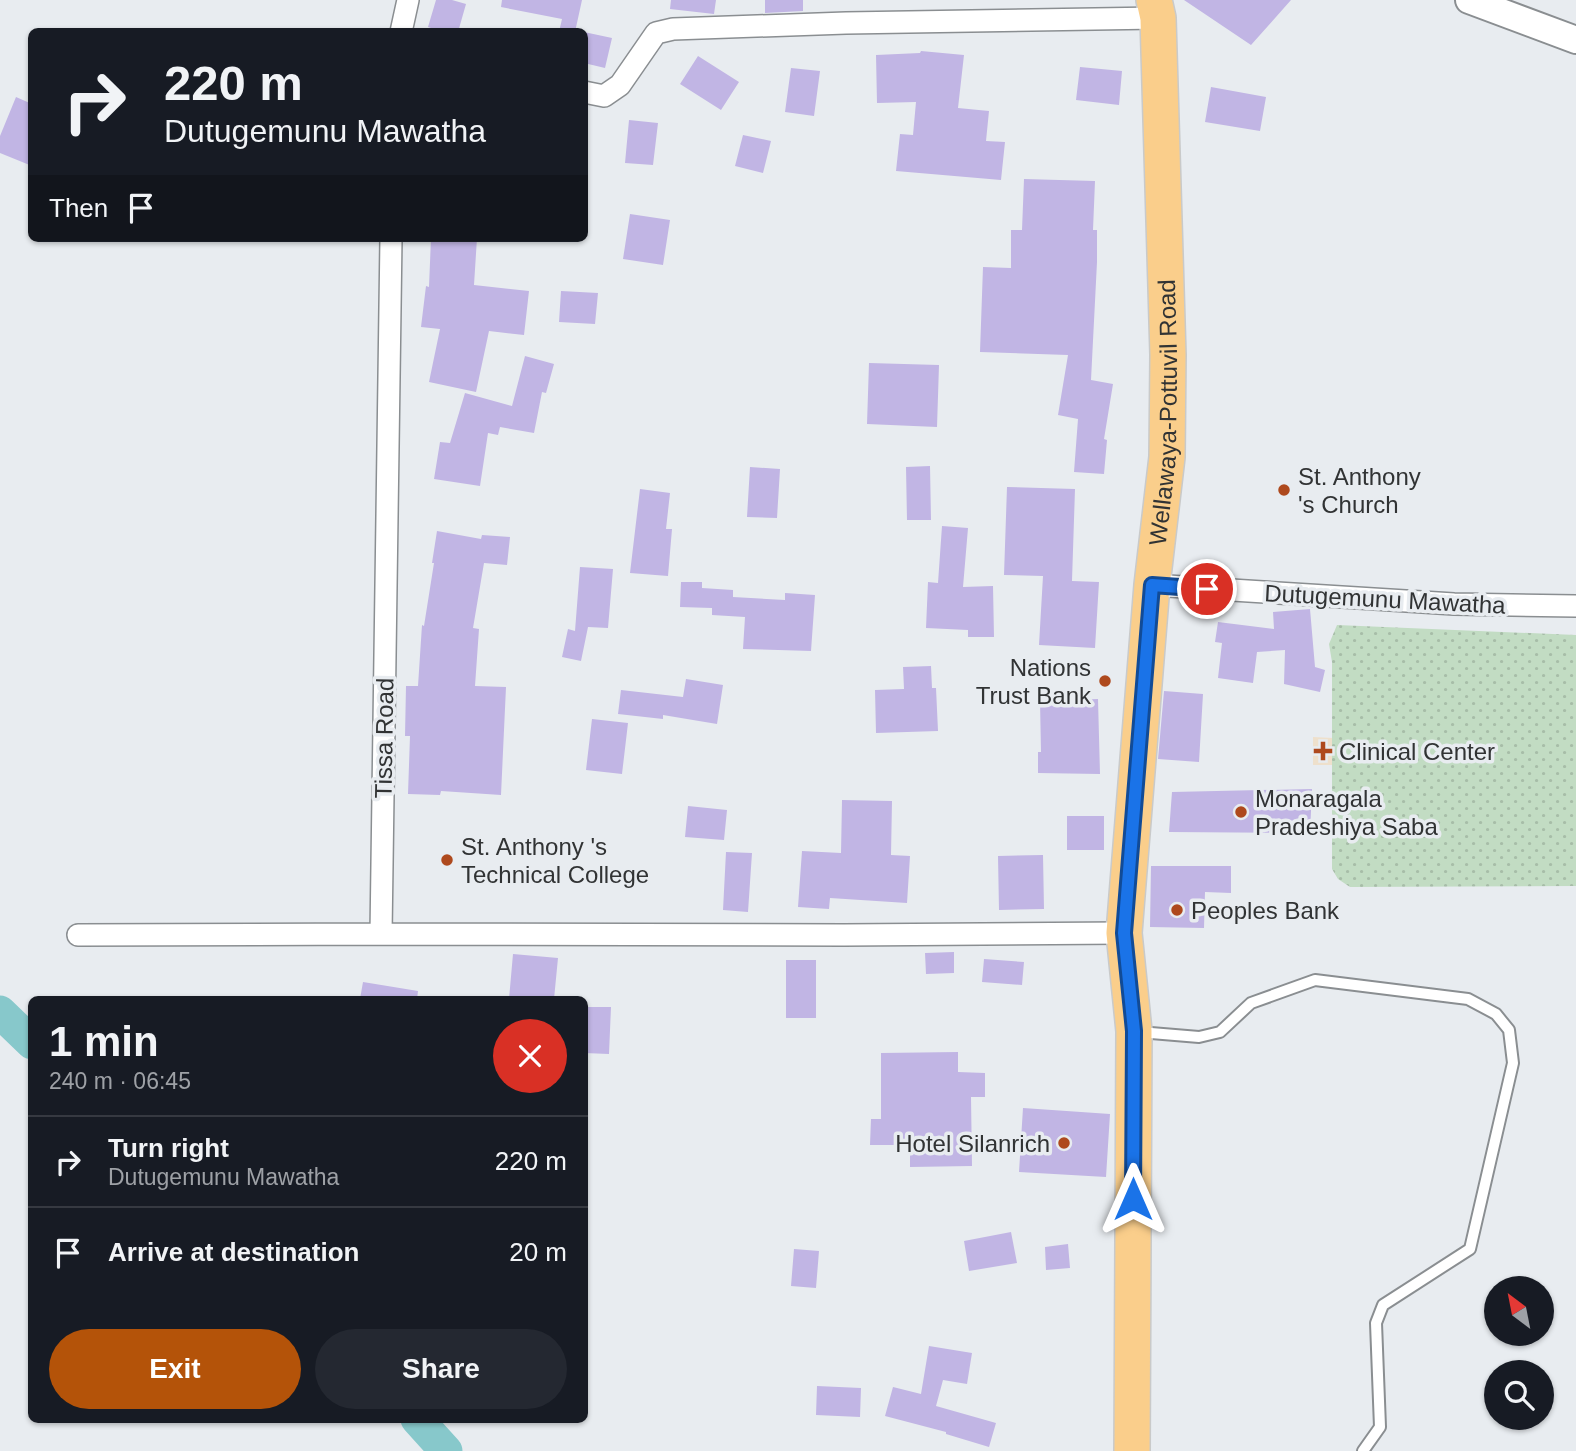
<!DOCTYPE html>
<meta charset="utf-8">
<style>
body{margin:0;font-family:Helvetica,sans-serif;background:#242831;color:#f1f3f6;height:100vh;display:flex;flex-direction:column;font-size:26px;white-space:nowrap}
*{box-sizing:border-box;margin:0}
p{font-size:23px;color:#9ea1a6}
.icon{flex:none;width:38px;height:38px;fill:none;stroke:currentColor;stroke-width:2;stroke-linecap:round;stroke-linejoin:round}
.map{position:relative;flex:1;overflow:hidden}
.panel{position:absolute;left:28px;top:996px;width:560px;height:427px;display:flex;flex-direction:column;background:#171b24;border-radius:10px;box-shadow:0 2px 5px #0004}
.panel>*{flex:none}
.hud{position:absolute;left:28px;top:28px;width:560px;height:214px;border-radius:10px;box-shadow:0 2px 5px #0004;background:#171b24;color:#f1f3f6;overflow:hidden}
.needle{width:46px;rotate:328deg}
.buttons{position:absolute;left:1484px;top:1276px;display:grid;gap:14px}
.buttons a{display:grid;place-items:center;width:70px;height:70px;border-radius:50%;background:#171b24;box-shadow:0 2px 5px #0004;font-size:35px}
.pin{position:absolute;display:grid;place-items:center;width:60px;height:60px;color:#fff;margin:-30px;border:4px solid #fff;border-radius:50%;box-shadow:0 2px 7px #0007}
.me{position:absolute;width:77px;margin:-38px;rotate:0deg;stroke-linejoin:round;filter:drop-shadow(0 0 5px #0008)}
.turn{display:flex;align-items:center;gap:24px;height:147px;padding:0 21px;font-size:32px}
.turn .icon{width:91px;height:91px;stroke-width:2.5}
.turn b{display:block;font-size:49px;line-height:60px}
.then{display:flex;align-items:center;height:66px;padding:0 21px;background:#0003;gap:14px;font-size:26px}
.round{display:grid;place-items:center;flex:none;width:74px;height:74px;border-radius:37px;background:#242831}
.headline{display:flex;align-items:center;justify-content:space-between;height:119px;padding:0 21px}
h1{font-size:42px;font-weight:700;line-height:52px}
.cta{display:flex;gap:14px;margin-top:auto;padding:14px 21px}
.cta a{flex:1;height:80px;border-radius:42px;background:#b45309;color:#fff;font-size:28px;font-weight:700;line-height:80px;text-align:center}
.cta a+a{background:#242831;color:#f1f3f6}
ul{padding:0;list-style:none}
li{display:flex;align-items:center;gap:21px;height:91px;padding:0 21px;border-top:2px solid #363941}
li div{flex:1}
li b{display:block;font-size:26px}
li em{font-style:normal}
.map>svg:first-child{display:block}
.medical{fill:#eee0cc}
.park{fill:url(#park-dots)}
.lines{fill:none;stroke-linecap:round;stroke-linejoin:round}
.river{stroke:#87c8cb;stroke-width:33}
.building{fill:#c1b5e4}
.service-casing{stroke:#8a8e91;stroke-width:14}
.minor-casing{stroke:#8a8e91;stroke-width:24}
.tertiary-casing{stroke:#8a8e91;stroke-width:30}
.trunk-casing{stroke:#c9caca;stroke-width:38}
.service{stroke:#fff;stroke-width:10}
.minor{stroke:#fff;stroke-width:21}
.tertiary{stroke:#fff;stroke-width:26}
.trunk{stroke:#face8b;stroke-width:35}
.route-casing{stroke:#114b97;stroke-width:18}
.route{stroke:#1a73e8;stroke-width:12}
.poi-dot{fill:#ae491d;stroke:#e8ecf0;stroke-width:2.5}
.labels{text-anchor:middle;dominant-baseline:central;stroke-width:7;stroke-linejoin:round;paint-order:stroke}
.street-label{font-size:24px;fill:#313334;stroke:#e8ecf0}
.poi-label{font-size:24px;fill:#313334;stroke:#e8ecf0;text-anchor:start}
</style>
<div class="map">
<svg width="1576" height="1451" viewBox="0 0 1576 1451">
<defs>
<pattern id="park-dots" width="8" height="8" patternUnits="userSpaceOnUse" patternTransform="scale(1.75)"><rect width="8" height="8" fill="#c2dcc3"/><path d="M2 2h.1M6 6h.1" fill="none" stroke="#a7bda8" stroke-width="1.8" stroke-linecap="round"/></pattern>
</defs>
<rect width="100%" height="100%" fill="#e8ecf0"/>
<path class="medical" d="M1313,737L1333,738L1332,765H1313Z"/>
<path class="park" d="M1337,625L1576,635V886L1350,887L1338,879L1332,869V662L1329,644Z"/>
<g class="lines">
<path class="river" d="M0,1012L32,1043
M417,1419L446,1451"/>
</g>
<path class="building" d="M436,0H452L466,4L458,32H443L428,27Z
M502,0H582L575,32H559L562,19L501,7Z
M671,0H716L714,14L670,9Z
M765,0H803V11L765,13Z
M1184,0H1291L1251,45Z
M584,32L612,38L605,68L584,63Z
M921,51L964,55L958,108L989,111L986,141L1005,142L1001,180L896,171L900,134L913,135L916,102L877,103L876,55L920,53Z
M698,56L739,82L721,110L680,84Z
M1080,67L1122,71L1119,105L1076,100Z
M791,68L820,71L814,116L785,112Z
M1211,87L1266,97L1260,131L1205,122Z
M16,97L32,104V166L0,153V136Z
M629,120L658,123L653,165L625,163Z
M743,135L771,141L763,173L735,166Z
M1024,179L1095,181L1093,230H1097V262L1091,380L1113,384L1104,439L1107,440L1104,474L1074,472L1078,419L1058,415L1068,355L980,352L983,267L1011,268V230H1022Z
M630,214L670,220L663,265L623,259Z
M431,238H477L474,285L529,291L524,335L489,331L476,392L429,382L440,329L421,327L426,286L429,287Z
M561,291L598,293L595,324L559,322Z
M525,356L554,364L546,393L542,392L534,433L500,427L498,435L488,433L480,486L434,479L440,442L450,443L465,393L512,406Z
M869,363L939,365L937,427L867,424Z
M930,466L931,520H907L906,467Z
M750,467L780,469L777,518L747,517Z
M1007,487L1075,489L1072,581L1099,582L1095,648L1039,645L1043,576L1004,575Z
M640,489L670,493L666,529H672L668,576L630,573Z
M942,526L968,528L963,587L993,586L994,637H968V630L926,628L928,582L938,583Z
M437,531L481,539L482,535L510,537L507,565L484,563L473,628L479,629L475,686L506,687L501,795L441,791L440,795L408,794L410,736H405L406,686H418L422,625L424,626L434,563H432Z
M580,567L613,569L608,628L588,627L581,661L562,657L568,629L575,631Z
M681,582H702V588L733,590V597L785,600V593L815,595L811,651L743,649L745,617L712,615V608L680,607Z
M1310,609L1315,667L1325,670L1320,692L1284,684L1285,650L1257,652L1253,683L1218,678L1222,643L1215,642L1218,622L1274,629L1273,612Z
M931,666L932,688H936L938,731L876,733L875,690L904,689L903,667Z
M686,679L723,685L717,724L663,715V719L618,714L621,690L683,697Z
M1164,691L1203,694L1199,762L1158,759Z
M1098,699L1100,774L1038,773V752H1041L1040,701Z
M592,719L628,723L622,774L586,770Z
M1312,789L1310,833L1169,832L1172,792Z
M842,800L892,801L891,855L910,856L907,903L830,898L829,909L798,907L802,851L841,853Z
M688,806L727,810L724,840L685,837Z
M1067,816H1104V850H1067Z
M726,852L752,853L748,912L723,910Z
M1043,855L1044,909L999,910L998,856Z
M1151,866H1231V893L1205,892L1204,928L1150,927Z
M954,952V973L926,974L925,953Z
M513,954L558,958L554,999H509Z
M984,959L1024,962L1022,985L982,982Z
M786,960H816V1018H786Z
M363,982L418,991L417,999H360Z
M584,1007H611L609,1054L584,1053Z
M958,1052V1072L985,1073V1097H971L972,1166L910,1167V1145H870L871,1119H881V1053Z
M1023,1108L1110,1114L1106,1177L1019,1172Z
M1011,1232L1017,1263L969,1271L964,1241Z
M1068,1244L1070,1268L1046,1270L1045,1247Z
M794,1249L819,1251L816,1288L791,1286Z
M929,1346L972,1353L967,1384L943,1380L936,1406L996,1423L989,1447L946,1434V1432L885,1416L893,1387L921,1394Z
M817,1386L861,1388L860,1417L816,1415Z"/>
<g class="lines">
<defs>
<path id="service" d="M1139,1032L1199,1037L1220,1032L1251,1003L1315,980L1468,999L1496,1014L1509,1030L1513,1063L1470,1249L1383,1305L1376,1323L1380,1427L1363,1451"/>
<path id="minor" d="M401,32L408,0
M584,92L604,96L620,85L656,33L673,29L846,23L1158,18
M1152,585L1454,604L1576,606
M381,934L844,935L1124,933
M78,935L381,934L391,238"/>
<path id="tertiary" d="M1469,0L1576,40"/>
<g id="trunk">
<path id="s1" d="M1132,1451L1134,1031L1124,933L1152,585L1167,457L1168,355L1158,18L1154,0"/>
</g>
</defs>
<use href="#service" class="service-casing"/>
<use href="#minor" class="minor-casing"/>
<use href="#tertiary" class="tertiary-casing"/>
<use href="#trunk" class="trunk-casing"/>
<use href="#service" class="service"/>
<use href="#minor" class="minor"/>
<use href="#tertiary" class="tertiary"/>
<use href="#trunk" class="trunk"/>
</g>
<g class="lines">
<defs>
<path id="route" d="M1133,1199L1134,1031L1124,933L1152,585L1207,589"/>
</defs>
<use href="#route" class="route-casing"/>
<use href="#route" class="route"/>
</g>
<g class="poi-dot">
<circle cx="1284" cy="490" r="7"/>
<circle cx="1105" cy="681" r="7"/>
<path d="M1319.5 740.5h7v7h7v7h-7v7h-7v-7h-7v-7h7z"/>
<circle cx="1241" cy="812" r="7"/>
<circle cx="447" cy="860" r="7"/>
<circle cx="1177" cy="910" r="7"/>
<circle cx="1064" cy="1143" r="7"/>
</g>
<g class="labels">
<g class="street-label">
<text stroke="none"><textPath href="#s1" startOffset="1041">Wellawaya-Pottuvil Road</textPath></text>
<text transform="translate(1385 599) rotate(3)">Dutugemunu Mawatha</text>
<text transform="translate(384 738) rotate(-89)">Tissa Road</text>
</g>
<g class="poi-label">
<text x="1298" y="476">St. Anthony<tspan x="1298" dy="28">'s Church</tspan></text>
<text x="1091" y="667" text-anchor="end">Nations<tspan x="1091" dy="28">Trust Bank</tspan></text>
<text x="1339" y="751">Clinical Center</text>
<text x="1255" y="798">Monaragala<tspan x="1255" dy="28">Pradeshiya Saba</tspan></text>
<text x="461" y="846">St. Anthony 's<tspan x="461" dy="28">Technical College</tspan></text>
<text x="1191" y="910">Peoples Bank</text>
<text x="1050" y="1143" text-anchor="end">Hotel Silanrich</text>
</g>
</g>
</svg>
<div class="buttons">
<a><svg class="needle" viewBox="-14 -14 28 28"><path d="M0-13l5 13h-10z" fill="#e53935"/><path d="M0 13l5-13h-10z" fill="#9ea1a6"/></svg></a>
<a><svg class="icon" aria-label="search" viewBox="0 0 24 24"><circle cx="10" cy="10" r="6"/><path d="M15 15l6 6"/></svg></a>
</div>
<div class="pin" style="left:1207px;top:589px;background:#d93025"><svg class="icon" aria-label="arrive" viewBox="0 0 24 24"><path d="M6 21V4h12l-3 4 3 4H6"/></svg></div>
<svg class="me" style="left:1133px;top:1199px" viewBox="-20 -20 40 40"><path d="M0-17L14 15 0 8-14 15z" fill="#1a73e8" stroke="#fff" stroke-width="4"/></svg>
<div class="hud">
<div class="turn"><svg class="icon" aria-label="right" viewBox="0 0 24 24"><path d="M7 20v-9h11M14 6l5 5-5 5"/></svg><div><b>220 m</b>Dutugemunu Mawatha</div></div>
<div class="then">Then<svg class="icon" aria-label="arrive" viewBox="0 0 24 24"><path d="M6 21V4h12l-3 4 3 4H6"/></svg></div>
</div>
<section class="panel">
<div class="headline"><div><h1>1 min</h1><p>240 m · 06:45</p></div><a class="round" style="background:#d93025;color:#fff"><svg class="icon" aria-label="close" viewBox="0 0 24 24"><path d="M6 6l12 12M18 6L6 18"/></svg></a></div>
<ul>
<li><svg class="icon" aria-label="right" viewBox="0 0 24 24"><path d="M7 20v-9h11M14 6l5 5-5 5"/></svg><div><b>Turn right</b><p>Dutugemunu Mawatha</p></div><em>220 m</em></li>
<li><svg class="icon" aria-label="arrive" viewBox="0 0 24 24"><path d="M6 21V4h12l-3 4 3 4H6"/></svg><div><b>Arrive at destination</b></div><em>20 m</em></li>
</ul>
<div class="cta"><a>Exit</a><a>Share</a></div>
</section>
</div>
